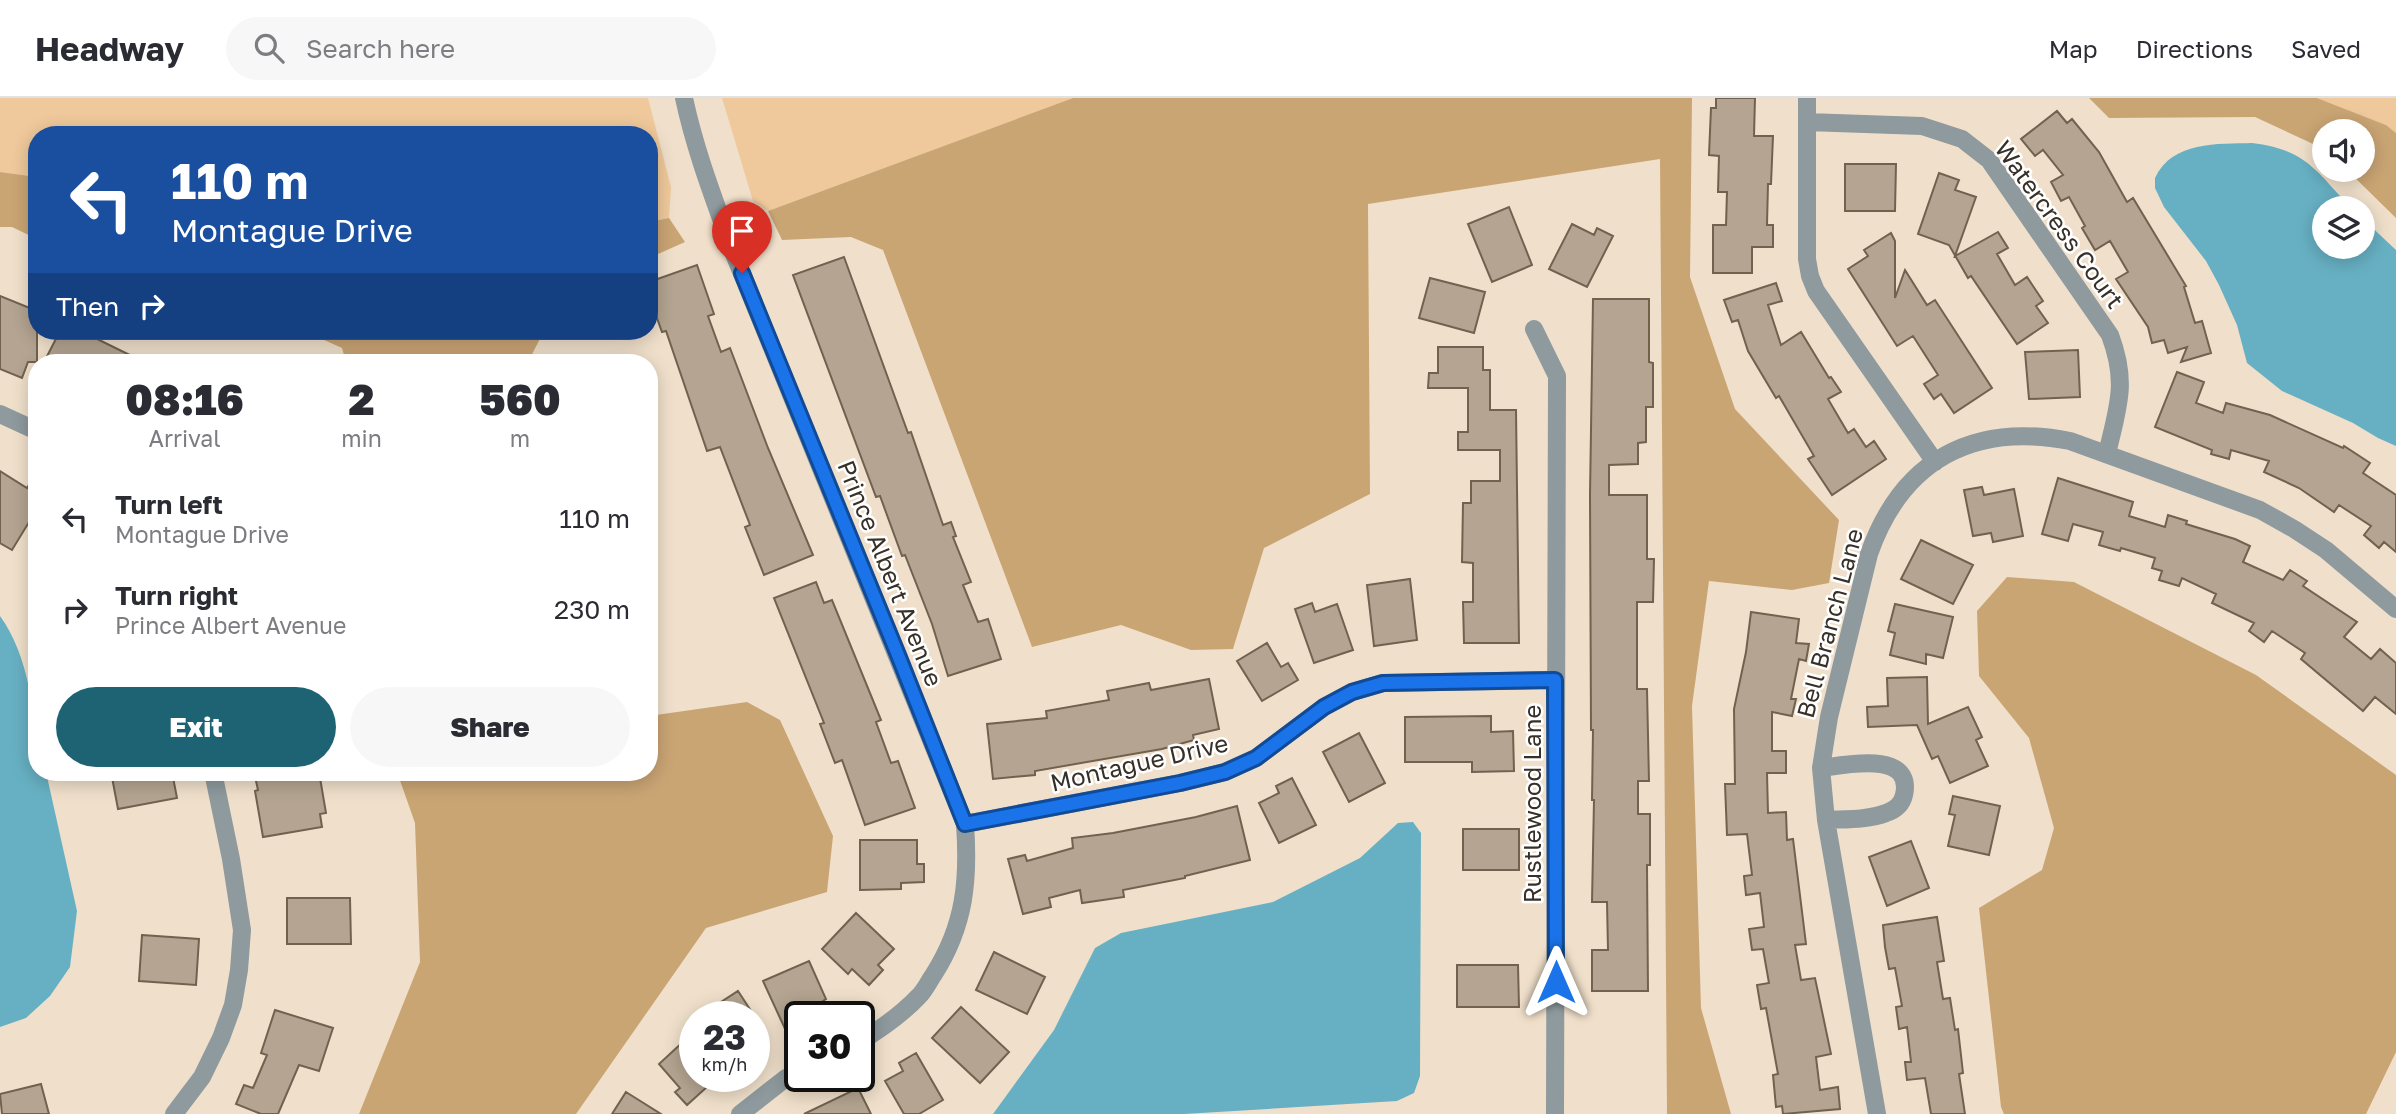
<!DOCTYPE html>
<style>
body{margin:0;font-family:"Golos Text",sans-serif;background:#f7f7f7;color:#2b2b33;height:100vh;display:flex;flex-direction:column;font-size:26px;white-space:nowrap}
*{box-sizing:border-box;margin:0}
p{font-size:23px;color:#7c7c81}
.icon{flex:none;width:38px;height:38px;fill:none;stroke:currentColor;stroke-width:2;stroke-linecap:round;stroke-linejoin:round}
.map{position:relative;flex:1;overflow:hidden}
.side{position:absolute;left:28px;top:256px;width:630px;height:427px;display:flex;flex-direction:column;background:#fff;border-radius:28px;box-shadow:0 4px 18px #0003}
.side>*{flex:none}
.guide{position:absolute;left:28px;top:28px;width:630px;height:214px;border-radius:28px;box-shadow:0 4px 18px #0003;background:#1a4fa0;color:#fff;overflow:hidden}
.controls{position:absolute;left:2312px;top:21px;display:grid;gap:14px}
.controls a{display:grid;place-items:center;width:63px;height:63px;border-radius:50%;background:#fff;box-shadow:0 4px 18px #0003;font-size:35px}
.speed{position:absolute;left:679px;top:903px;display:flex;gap:14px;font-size:35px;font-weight:700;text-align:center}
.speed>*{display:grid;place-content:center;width:91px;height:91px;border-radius:50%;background:#fff;box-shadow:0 4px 18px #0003;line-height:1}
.speed small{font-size:18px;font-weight:400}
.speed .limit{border:4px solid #111;border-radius:10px;background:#fff;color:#111}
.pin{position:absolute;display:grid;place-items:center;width:60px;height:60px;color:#fff;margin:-72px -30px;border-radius:50% 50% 50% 0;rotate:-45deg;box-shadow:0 0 7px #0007}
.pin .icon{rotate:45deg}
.me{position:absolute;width:77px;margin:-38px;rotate:0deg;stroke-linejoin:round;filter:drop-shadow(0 0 5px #0008)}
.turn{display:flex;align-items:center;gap:24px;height:147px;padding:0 28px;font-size:32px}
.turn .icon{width:91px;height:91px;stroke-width:2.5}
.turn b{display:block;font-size:49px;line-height:60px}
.then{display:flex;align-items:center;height:66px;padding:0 28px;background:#0003;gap:14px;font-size:26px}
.eta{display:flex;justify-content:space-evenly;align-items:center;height:119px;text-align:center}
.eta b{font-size:42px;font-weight:800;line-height:49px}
.primary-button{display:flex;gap:14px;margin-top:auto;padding:14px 28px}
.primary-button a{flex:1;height:80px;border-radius:42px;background:#1d6374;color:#fff;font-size:28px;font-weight:800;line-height:80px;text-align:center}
.primary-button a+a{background:#f7f7f7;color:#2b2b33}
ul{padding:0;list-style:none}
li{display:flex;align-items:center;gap:21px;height:91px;padding:0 28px}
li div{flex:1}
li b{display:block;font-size:26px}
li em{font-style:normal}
header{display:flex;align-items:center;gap:42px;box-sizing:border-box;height:98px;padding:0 35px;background:#fff;border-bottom:2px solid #e1e1e2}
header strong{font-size:33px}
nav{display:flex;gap:38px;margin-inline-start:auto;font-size:24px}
.search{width:490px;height:63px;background:#f7f7f7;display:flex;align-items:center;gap:18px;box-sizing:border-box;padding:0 24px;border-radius:38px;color:#7c7c81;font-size:26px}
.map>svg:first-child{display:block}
.green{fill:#efc99b}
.forest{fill:#caa574}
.water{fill:#67b0c3}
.building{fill:#b4a491;stroke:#716250;stroke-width:2}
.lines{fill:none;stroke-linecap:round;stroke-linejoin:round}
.street{stroke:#8e9a9e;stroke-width:18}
.route-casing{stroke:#114b97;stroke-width:18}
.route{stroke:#1a73e8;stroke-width:12}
.labels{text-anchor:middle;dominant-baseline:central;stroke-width:5;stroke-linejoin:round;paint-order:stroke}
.street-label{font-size:24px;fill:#363028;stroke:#fff}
</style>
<header>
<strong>Headway</strong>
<div class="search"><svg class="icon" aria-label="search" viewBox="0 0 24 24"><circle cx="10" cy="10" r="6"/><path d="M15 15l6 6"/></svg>Search here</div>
<nav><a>Map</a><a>Directions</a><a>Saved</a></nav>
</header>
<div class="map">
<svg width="2396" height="1016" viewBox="0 0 2396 1016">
<rect width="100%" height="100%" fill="#f0e0cb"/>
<path class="green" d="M0,0H648L671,89L669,120L649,124V37H37V79L0,74Z
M722,0H1073L768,113L753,103Z
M2317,0H2396V35L2386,27Z"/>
<path class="forest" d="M1073,0H1692L1690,179L1735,311L1839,422L1829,485L1792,492L1709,483L1692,608L1701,910L1731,1016H1667L1660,61L1368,106L1370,396L1264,450L1233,551L1191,552L1121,527L1032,549L883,152L851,139L782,142L768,113Z
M2089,0H2317L2386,27L2396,35V120L2347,72H2362V33H2324V51L2255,19L2109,20Z
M0,74L37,79V141L12,129H0Z
M669,120L685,144L649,160V124Z
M304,233H544L528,264H346L342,250Z
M2007,479L2074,484L2256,577L2396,677V954L2366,1016H2004L2001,1009L1979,810L2042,772L2054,730L2029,640L1979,578L1977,513Z
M747,604L780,622L833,738L827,794L706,830L576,1016H359L420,864L415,725L397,674H649V618Z"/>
<path class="water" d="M2252,45C2307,52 2316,73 2351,110H2324V149H2362L2363,121L2396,152V348L2378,340L2353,325L2282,293L2247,265L2237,227L2219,187L2206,163L2164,109L2155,90V80C2172,43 2218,46 2252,45Z
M0,518C30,559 37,625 37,674H46L77,813L70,869L50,898L26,920L0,929Z
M1413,724L1421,735L1420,978L1414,995L1397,1003L1184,1016H993L1054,932L1095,850L1121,835L1273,804L1360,760L1398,725Z"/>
<path class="building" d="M1716,0H1755L1754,38H1773L1771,86H1768L1767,127H1773V149H1752V175H1713V127H1726L1727,94H1718L1719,58L1709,57L1711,10H1716Z
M2057,13L2067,25L2072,21L2099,54L2127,104L2133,100L2186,188L2184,189L2195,225L2202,223L2211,255L2181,264L2187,249L2168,255L2164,242L2152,245L2148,229L2116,181L2128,174L2110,143L2095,152L2082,130L2085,128L2069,99L2061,103L2051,84L2063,77L2043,52L2035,58L2021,41Z
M1845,66H1896L1895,113H1845Z
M1939,75L1959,82L1955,92L1976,99L1955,158L1998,134L2008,150L1997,156L2015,187L2027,179L2043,203L2036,208L2048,225L2017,246L1971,178L1968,180L1949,147L1918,136Z
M1509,109L1532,167L1492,184L1468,126Z
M1572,126L1594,137L1597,130L1613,138L1587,189L1549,171Z
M1891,135L1895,143V200L1905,172L1927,207L1935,202L1992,290L1954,315L1941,296L1934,301L1924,286L1938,277L1913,238L1897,248L1848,171L1868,158L1864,152Z
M844,159L908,335L911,334L943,427L951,424L956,438L953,439L971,484L963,487L978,524L988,521L1001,561L948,578L932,526L905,457L902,458L880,398L876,399L793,177Z
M697,167L714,216L708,218L721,254L730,250L768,350L813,457L764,477L745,429L750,427L720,349L707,353L666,233L662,234L649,198V184Z
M1430,180L1485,194L1474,235L1419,220Z
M1776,185L1782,203L1768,207L1781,247L1801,234L1829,280L1831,279L1841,294L1828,301L1848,335L1854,331L1866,349L1874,343L1886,361L1832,397L1808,361L1814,358L1779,298L1776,300L1748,253L1738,222L1732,224L1724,202Z
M0,198L37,213V264H28L22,280L0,271Z
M1593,201H1649V264L1653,265V309H1646V344L1638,345V366L1609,367V397H1647V461H1654L1653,504H1637V591H1647L1649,683H1638V716H1650V767H1647L1648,893H1592V852H1608L1607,804H1592L1594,702H1592L1593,632H1591L1590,397Z
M60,233H81L144,264H44Z
M1438,249H1483V272H1490V312H1516L1519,545H1464L1463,504H1473V465L1462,464L1463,405H1471V383H1500V352H1458V334H1468V290H1428L1429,275H1438Z
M2078,252L2080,299L2029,301L2025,254Z
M2177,274L2204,284L2196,305L2223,315L2226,305L2270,317L2343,350L2344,348L2370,365L2363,375L2396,397V454L2384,444L2379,450L2364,437L2371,428L2339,407L2334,414L2299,390L2264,374L2269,363L2231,352L2229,361L2211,356L2212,352L2155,329Z
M0,373L27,390L37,374V411L12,452L0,445Z
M2058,380L2133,404L2129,418L2165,429L2168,417L2187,423L2186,426L2235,441L2250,448L2243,464L2283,482L2290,472L2307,483L2303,488L2357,524L2344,539L2371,561L2380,551L2396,565V616L2375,599L2363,613L2301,561L2305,555L2272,533L2264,544L2249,533L2254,525L2212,505L2216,496L2182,480L2179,488L2159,482L2162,473L2152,470L2155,460L2121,450L2120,453L2099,447L2103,434L2073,426L2068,443L2042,436Z
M1982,389L1984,397L2014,391L2023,438L1993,444L1991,435L1973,438L1964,392Z
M1921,442L1973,467L1953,506L1901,481Z
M1410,481L1417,542L1374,548L1367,487Z
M816,484L824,505L832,502L881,622L876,624L891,665L898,663L915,710L865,727L842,662L835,665L820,626L824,625L774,500Z
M1312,505L1315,514L1337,506L1353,552L1314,565L1295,511Z
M1895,506L1953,519L1943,560L1926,556V566L1890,557L1895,535L1888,533Z
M1751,514L1799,521L1796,545L1809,546L1806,563L1799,561L1791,601H1796L1792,618L1772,614V653H1786V675H1767L1768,715L1786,714L1787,742L1793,741L1806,846L1795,847L1801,882L1815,880L1831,956L1816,959L1820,992L1838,989L1840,1011L1783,1016L1782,1008L1776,1009L1773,977L1778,976L1766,910L1761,911L1757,887L1769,885L1763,851L1752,852L1749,831L1764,829L1760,795L1746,797L1744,778L1752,777L1747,736L1727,737L1725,686H1735L1734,611L1746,554Z
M1267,545L1281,569L1288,565L1298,582L1262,603L1237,563Z
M1927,579L1928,626L1968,609L1982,639L1976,642L1988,668L1950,685L1938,658L1932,661L1917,627L1868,629L1867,609L1888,608L1887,580Z
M1209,581L1219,631L1193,637L1194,642L1162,651L1035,673V677L993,681L987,626L1047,620L1046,613L1109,602L1107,593L1149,585L1151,592Z
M1491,618V634L1513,633L1514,673L1472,674V664H1405V619Z
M1359,635L1385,685L1349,704L1323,654Z
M111,674H172L177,700L118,711Z
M254,674H319L326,715L320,716L322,729L263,739L255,693L258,692Z
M1292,680L1316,727L1279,745L1259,705L1279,695L1276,688Z
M1953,698L2000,708L1989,757L1948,748L1955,717L1949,716Z
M1237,708L1250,762L1185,778V780L1123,792L1124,799L1082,805L1080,792L1049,800L1051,809L1023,816L1008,761L1025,757L1027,763L1073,750L1072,740L1113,735L1196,719Z
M1463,731H1519V772H1463Z
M860,742H917V766H924V784L901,785V791L860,792Z
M1911,743L1929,790L1887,808L1869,759Z
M287,800H350L351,846H287Z
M856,815L894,851L878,867L883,872L869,887L852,871L848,876L822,851Z
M1937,819L1944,863L1937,864L1943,901L1950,900L1955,932L1958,931L1963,975L1959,976L1965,1016H1931L1925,980L1907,982L1905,964H1911L1907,929L1899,931L1896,909L1902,908L1895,870L1889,871L1885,849L1883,827Z
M142,837L199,841L196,887L139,883Z
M994,854L1045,879L1027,916L976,892Z
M809,863L826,901L807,913L810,919H800V927L786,933L763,883Z
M1457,867H1518L1519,909H1457Z
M738,893L755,919H698Z
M961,909L1009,954L980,985L932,940Z
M275,912L333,930L319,973L299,967L278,1016H261L236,1006L244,987L253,990L267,957L261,955Z
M684,943L695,955V978H719L687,1007L675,994L680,990L659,966Z
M916,955L943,1002L919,1016H904L885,983L903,973L899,965Z
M41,986L49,1016H2L0,996Z
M858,990L871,1016H804Z
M626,994L661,1016H612Z"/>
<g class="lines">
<path class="street" d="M684,0C695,52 714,101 732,151L965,726C969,782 965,827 934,876C929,883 925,892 919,898C902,916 881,931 859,944
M1807,0V161L1810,178L1816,193L1935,364
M1807,24L1922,28L1962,41L1989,62L2110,237C2128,285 2118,308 2107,356
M1534,231L1557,278L1555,1016
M0,316L37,333
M1821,670C1845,667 1914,652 1904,697C1902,706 1895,712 1886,715C1868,722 1845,721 1826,722
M965,726L1180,685L1225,674L1256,660L1324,609L1352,594L1383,585L1555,582
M174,1016L202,979L221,940L233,907L239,872L242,832L231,761L213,674
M740,1016L786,980L800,974
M1877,1016L1826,722L1821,670L1829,619L1869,456C1902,362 1973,324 2070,343L2260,412L2294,431L2326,452L2396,511"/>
</g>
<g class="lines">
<defs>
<path id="route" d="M742,175L898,557L965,726L1180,685L1225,674L1256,660L1324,609L1352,594L1383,585L1555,582L1556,884"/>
</defs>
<use href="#route" class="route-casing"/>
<use href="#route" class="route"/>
</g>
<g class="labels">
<g class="street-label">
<text transform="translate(2060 126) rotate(54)">Watercress Court</text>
<text transform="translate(891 475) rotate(68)">Prince Albert Avenue</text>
<text transform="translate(1829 525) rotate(-75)">Bell Branch Lane</text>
<text transform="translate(1139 664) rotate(-13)">Montague Drive</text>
<text transform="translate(1531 706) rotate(-90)">Rustlewood Lane</text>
</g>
</g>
</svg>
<div class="controls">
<a><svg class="icon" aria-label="sound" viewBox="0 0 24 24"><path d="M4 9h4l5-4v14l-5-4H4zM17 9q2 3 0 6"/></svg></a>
<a><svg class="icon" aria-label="layers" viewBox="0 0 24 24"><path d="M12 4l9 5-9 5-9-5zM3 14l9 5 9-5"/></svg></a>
</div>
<div class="speed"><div>23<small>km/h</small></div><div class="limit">30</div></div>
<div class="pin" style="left:742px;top:175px;background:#d93025"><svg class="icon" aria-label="arrive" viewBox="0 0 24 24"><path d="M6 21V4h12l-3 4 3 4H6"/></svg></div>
<svg class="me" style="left:1556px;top:884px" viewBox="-20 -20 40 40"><path d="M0-17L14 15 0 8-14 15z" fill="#1a73e8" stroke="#fff" stroke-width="4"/></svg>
<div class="guide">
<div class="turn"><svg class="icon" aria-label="left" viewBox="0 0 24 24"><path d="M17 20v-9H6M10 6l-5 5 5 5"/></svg><div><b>110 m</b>Montague Drive</div></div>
<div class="then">Then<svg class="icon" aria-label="right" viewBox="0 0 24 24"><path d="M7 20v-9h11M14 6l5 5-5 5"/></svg></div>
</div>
<section class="side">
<div class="eta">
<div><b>08:16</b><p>Arrival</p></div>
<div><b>2</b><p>min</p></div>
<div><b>560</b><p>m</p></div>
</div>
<ul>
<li><svg class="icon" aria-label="left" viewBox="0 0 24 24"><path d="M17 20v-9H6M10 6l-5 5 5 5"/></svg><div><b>Turn left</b><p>Montague Drive</p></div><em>110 m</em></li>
<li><svg class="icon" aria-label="right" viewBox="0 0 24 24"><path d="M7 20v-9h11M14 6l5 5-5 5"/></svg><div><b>Turn right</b><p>Prince Albert Avenue</p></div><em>230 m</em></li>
</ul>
<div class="primary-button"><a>Exit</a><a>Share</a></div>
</section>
</div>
